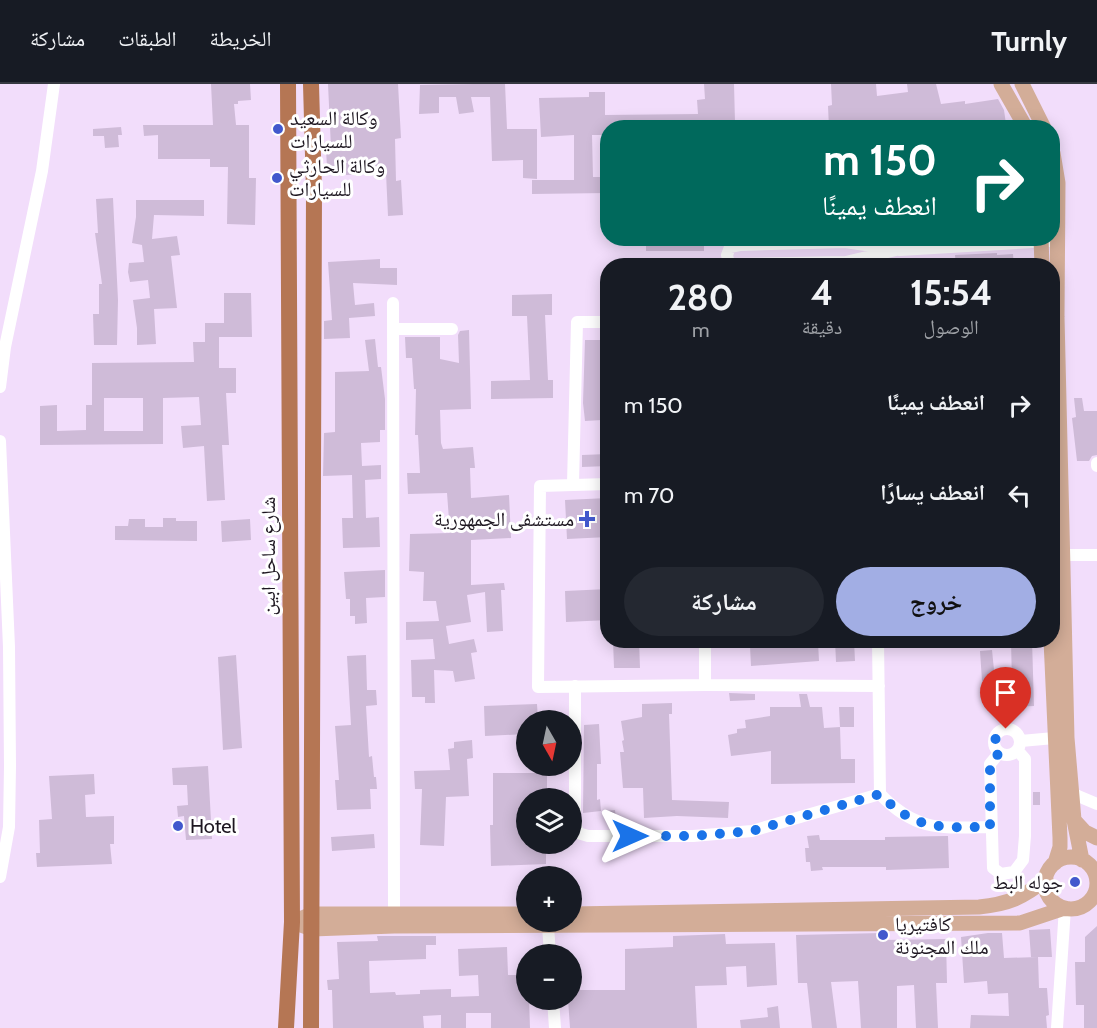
<!DOCTYPE html>
<html lang="ar">
<meta charset="utf-8">
<style>
body{margin:0;font-family:Cabin,"Noto Naskh Arabic",sans-serif;background:#242831;color:#f1f3f6;direction:rtl;height:100vh;display:flex;flex-direction:column;font-size:22px;white-space:nowrap}
*{box-sizing:border-box;margin:0}
p{font-size:20px;color:#9ea1a6}
.icon{flex:none;width:33px;height:33px;fill:none;stroke:currentColor;stroke-width:2;stroke-linecap:round;stroke-linejoin:round}
.map{position:relative;flex:1;overflow:hidden;direction:ltr}
.drawer{position:absolute;left:600px;top:174px;width:460px;height:390px;display:flex;flex-direction:column;background:#171b24;border-radius:24px;box-shadow:0 3px 15px #0003;direction:rtl}
.drawer>*{flex:none}
.top-card{position:absolute;left:600px;top:36px;width:460px;height:126px;border-radius:24px;box-shadow:0 3px 15px #0003;direction:rtl;background:#00695c;color:#fff;overflow:hidden}
.needle{width:39px;rotate:171deg}
.tools{position:absolute;left:516px;top:626px;display:grid;gap:12px}
.tools a{display:grid;place-items:center;width:66px;height:66px;border-radius:50%;background:#171b24;box-shadow:0 3px 15px #0003;font-size:30px}
.pin{position:absolute;display:grid;place-items:center;width:51px;height:51px;color:#fff;margin:-62px -26px;border-radius:50% 50% 50% 0;rotate:-45deg;box-shadow:0 0 6px #0007}
.pin .icon{rotate:45deg}
.me{position:absolute;width:66px;margin:-33px;rotate:90deg;stroke-linejoin:round;filter:drop-shadow(0 0 4px #0008)}
.turn{display:flex;align-items:center;gap:21px;height:126px;padding:0 24px;font-size:27px}
.turn .icon{width:78px;height:78px;stroke-width:2.5}
.turn b{display:block;font-size:42px;line-height:51px}
.eta{display:flex;justify-content:space-evenly;align-items:center;height:102px;text-align:center}
.eta b{font-size:36px;font-weight:700;line-height:42px}
.button{display:flex;gap:12px;margin-top:auto;padding:12px 24px}
.button a{flex:1;height:69px;border-radius:36px;background:#a2aee4;color:#111;font-size:24px;font-weight:700;line-height:69px;text-align:center}
.button a+a{background:#242831;color:#f1f3f6}
ul{padding:0;list-style:none}
li{display:flex;align-items:center;gap:18px;height:90px;padding:0 24px}
li div{flex:1}
li b{display:block;font-size:22px}
li em{font-style:normal}
header{display:flex;align-items:center;gap:36px;box-sizing:border-box;height:84px;padding:0 30px;background:#171b24;border-bottom:2px solid #363941}
header strong{font-size:28px}
nav{display:flex;gap:33px;margin-inline-start:auto;font-size:21px}
.map>svg:first-child{display:block}
.building{fill:#cfbbd8;fill-rule:evenodd}
.lines{fill:none;stroke-linecap:round;stroke-linejoin:round}
.minor{stroke:#fff;stroke-width:12}
.major{stroke:#d3ad98;stroke-width:15}
.highway{stroke:#b57654;stroke-width:16}
.route{stroke:#1a73e8;stroke-width:10;stroke-dasharray:0 18}
.poi-dot{fill:#4259cd;stroke:#fff;stroke-width:2}
.labels{text-anchor:middle;dominant-baseline:central;stroke-width:6;stroke-linejoin:round;paint-order:stroke}
.poi-label{font-size:20px;fill:#1d1620;stroke:#fff;text-anchor:start}
.street-label{font-size:20px;fill:#1d1620;stroke:#fff}
</style>
<header>
<strong>Turnly</strong>
<nav><a>الخريطة</a><a>الطبقات</a><a>مشاركة</a></nav>
</header>
<div class="map">
<svg width="1097" height="944" viewBox="0 0 1097 944">
<rect width="100%" height="100%" fill="#f2ddfb"/>
<path class="building" d="M211,0H250L251,16L238,17V20H234L236,41H249V94H256L255,141L227,140L228,83H210V75H158V51L144,52L143,41H213Z
M328,0H398L401,54L395,55L396,97L401,96L403,131L388,132L386,89L346,91V82L327,83L326,65L331,64Z
M474,0H505L507,45H537V95L523,94V76L492,77L490,13H471L474,28L459,30L456,13H439V29L419,30L420,1Z
M704,0H734L735,38H722V43L608,44V51H592L593,93H608V109L532,110V96H574V51L541,53L539,14L589,13V8H605V31L698,30L697,16L705,15Z
M831,0H876L877,12L908,8L907,0H936L941,20L965,17V20L998,15L1004,26L1006,40L979,44H975L974,38L945,44H829L828,22L832,21Z
M121,43L122,51H118L119,63L105,64L104,52H93V45Z
M113,114L118,216L117,261H94L93,230H99V200H102L95,149H98L96,115Z
M136,116H204V132L154,131L152,155L177,152L180,171L171,172L177,224L154,225L156,260L137,261V244L133,216L150,214L148,196L130,198L128,188L129,179L144,178L142,161L132,159L136,133Z
M668,154H704V167H646V156Z
M997,169V171L1013,170L1014,182H956L955,171Z
M380,175V184H397V201L353,199L355,221L374,219L375,232L349,234L350,254L324,255V237L332,236L328,178Z
M224,209H251L252,253H219V284H236V309H226L229,361H222L225,416L207,417L204,362L183,364L181,342L201,341L199,313L163,314V360L40,361V322L57,321V347L86,346V321H92V279L194,278L193,258H205V239H224ZM104,314H143V347H104Z
M552,210V231H545L548,296H553V314L491,315V297L530,296L527,232H512V211Z
M469,246L471,325L440,326L441,359L443,365L473,363L475,384H470L471,414L509,411L511,454L471,456V501L504,499L505,506H501L503,547L487,548L485,508L467,511L471,538L446,542L449,560L474,555L477,568L471,569L475,595L455,598L453,587L434,586L435,619H425V613H412L411,576L435,575L433,555L406,556V538L439,537L436,517H423L424,488L409,487L410,450L450,449L447,409L408,410L407,389H420L418,351H415L416,305H414L412,274H406L405,253H440V275L459,279L458,251L460,247Z
M375,255L378,283H381L385,315V346H380V358L361,359L362,382L381,381V395L365,396L366,434L379,433L380,463L343,464L342,434H353L352,391L323,392L324,349L335,348V288L369,287L365,256Z
M585,256H608V317L602,318V336L585,337L583,319Z
M1074,314H1082L1084,327H1097V371L1092,372L1089,377H1077L1072,334L1076,333Z
M608,370V382L582,383V371Z
M608,414V453L567,455L565,416Z
M163,434H176V437H197V457L115,456V442H128L129,435H145V443H163Z
M250,435L251,456L222,458L221,437Z
M385,486V513L366,514L367,539L355,540V532H350V515H346L344,488Z
M608,505V536L566,538L565,507Z
M613,556H639L640,584H614Z
M835,556H854L855,577L836,578Z
M1011,556H1032L1034,622L1013,623V618L992,620L990,603L1012,601Z
M818,558L819,577L751,582L750,562Z
M992,566L995,596L982,597L980,567Z
M236,571L242,664L223,666L218,573Z
M366,571L367,606H376L377,621L366,622L369,673L372,672L374,693H376L377,705H370L371,725L337,726L335,696H339L335,642L351,641L347,572Z
M729,609L755,610V616L730,617Z
M799,610H807L810,623H822L824,644L840,643L841,675H855V699L771,700V667L731,672L728,651L737,649V645L746,644L745,636L770,632V623H801Z
M672,619V630H669L672,716L729,718L728,734L677,732L644,734L643,704H623L620,668H624L622,657L624,656L621,637L642,633V620Z
M537,620L538,636H526V650L485,652L484,622Z
M839,623H854V643H840Z
M599,640L601,680H597V716L600,715L601,727L583,729L584,641Z
M472,656L473,674L467,675L469,712L446,713L444,762L420,761L422,705H415L414,687L450,686L448,665L454,664V658Z
M208,682L212,755L186,756L184,732L178,733L177,722L188,721L187,701H173L172,684Z
M493,689H547V714H526V759H546V780L491,782L490,741H493Z
M94,690L95,710L85,711L86,733L114,732V760H110L112,780L37,783L36,769H40L39,736L52,735L49,692Z
M1033,708H1040V721H1033Z
M615,726L616,735L607,737L606,727Z
M374,750L375,764L332,767L331,753Z
M819,751L820,756H885V753L948,752L949,784L886,786V783H822L823,786L811,787L810,778H806L805,764H809L807,752Z
M1097,842V944H1084V921H1076L1075,878H1085V853Z
M1050,845L1052,873H1031L1029,846Z
M882,849V856L946,855L947,899H936L938,944H916L914,901L897,902V944H861L858,897L831,898L837,944H812L807,899H798L796,851Z
M988,849H1002L1004,874L1038,873L1039,904H1047L1049,931L1046,932L1047,944H970L971,931L1009,932L1008,909L988,910L987,897L964,899L961,853Z
M725,850L726,860L775,859L777,901L747,903L746,882L726,883L727,901L695,902L697,944H570L568,915H572V906H625V865L673,863V852Z
M377,852H436V861H426V875L369,877L370,909L395,908L396,911L420,910V906L451,905V913L479,912L478,891L459,892L458,865L507,863L508,891H526V915H529L530,944H491V929H466V944H441V931L423,932L424,944H333L332,906H328L327,896L339,895L337,858L378,857Z
M778,922L780,944H741L740,936L768,933L767,924Z"/>
<g class="lines">
<path class="minor" d="M896,166L846,178L729,180L727,171L730,163L740,161L845,158L900,166L1050,157
M393,219L394,829
M394,245H452
M0,303L5,263L42,87L54,0
M0,357L9,563L10,682L9,743L0,793
M1097,379V382
M573,400L577,238H608
M608,400L540,402L538,603L705,601L879,602
M1062,471H1097
M878,556L880,710C916,748 942,744 990,743
M705,601V556
M575,602V738L578,749L588,752H693L752,747L880,710
M994 658a13 13 0 1 1 26 0a13 13 0 1 1-26 0Z
M1021,657L1054,654
M999,669L990,680L993,784L1001,790L1014,788L1023,776L1025,752V675L1018,667
M1071,709L1097,720
M548,842L550,870
M553,915L555,944
M1057,944L1065,824"/>
<path class="major" d="M1001,0L1026,44
M1022,0L1044,44
M1053,69L1058,99L1057,233L1067,654L1074,736L1082,776
M1041,154L1042,182
M1051,556L1060,754V763L1055,779
M1074,736L1085,748L1097,754
M1045 799a26 26 0 1 1 52 0a26 26 0 1 1-52 0Z
M572,830L979,823C1008,820 1023,814 1046,795
M300,835L312,830H526
M292,838L312,845L394,842L1020,839L1065,824"/>
<path class="highway" d="M286,944L292,838L288,0
M311,944L314,107L311,0"/>
</g>
<g class="lines">
<path class="route" d="M630,752H693L752,747L880,710C916,748 942,743 990,743V680L999,669L994,660L997,650L1006,645"/>
</g>
<g class="poi-dot">
<circle cx="278" cy="45" r="6"/>
<circle cx="277" cy="94" r="6"/>
<path d="M584 426h6v6h6v6h-6v6h-6v-6h-6v-6h6z"/>
<circle cx="178" cy="742" r="6"/>
<circle cx="1075" cy="798" r="6"/>
<circle cx="883" cy="851" r="6"/>
</g>
<g class="labels">
<g class="poi-label">
<text x="290" y="34">وكالة السعيد<tspan x="290" dy="23">للسيارات</tspan></text>
<text x="289" y="82">وكالة الحارثي<tspan x="289" dy="23">للسيارات</tspan></text>
<text x="574" y="435" text-anchor="end">مستشفى الجمهورية</text>
<text x="190" y="742">Hotel</text>
<text x="1063" y="798" text-anchor="end">جوله البط</text>
<text x="895" y="840">كافتيريا<tspan x="895" dy="23">ملك المجنونة</tspan></text>
</g>
<g class="street-label">
<text transform="translate(268 472) rotate(-90)">شارع ساحل ابين</text>
</g>
</g>
</svg>
<div class="tools">
<a><svg class="needle" viewBox="-14 -14 28 28"><path d="M0-13l5 13h-10z" fill="#e53935"/><path d="M0 13l5-13h-10z" fill="#9ea1a6"/></svg></a>
<a><svg class="icon" aria-label="layers" viewBox="0 0 24 24"><path d="M12 4l9 5-9 5-9-5zM3 14l9 5 9-5"/></svg></a>
<a>+</a>
<a>−</a>
</div>
<div class="pin" style="left:1006px;top:645px;background:#d93025"><svg class="icon" aria-label="arrive" viewBox="0 0 24 24"><path d="M6 21V4h12l-3 4 3 4H6"/></svg></div>
<svg class="me" style="left:630px;top:752px" viewBox="-20 -20 40 40"><path d="M0-17L14 15 0 8-14 15z" fill="#1a73e8" stroke="#fff" stroke-width="4"/></svg>
<div class="top-card">
<div class="turn"><svg class="icon" aria-label="right" viewBox="0 0 24 24"><path d="M7 20v-9h11M14 6l5 5-5 5"/></svg><div><b>150 m</b>انعطف يمينًا</div></div>
</div>
<section class="drawer">
<div class="eta">
<div><b>15:54</b><p>الوصول</p></div>
<div><b>4</b><p>دقيقة</p></div>
<div><b>280</b><p>m</p></div>
</div>
<ul>
<li><svg class="icon" aria-label="right" viewBox="0 0 24 24"><path d="M7 20v-9h11M14 6l5 5-5 5"/></svg><div><b>انعطف يمينًا</b></div><em>150 m</em></li>
<li><svg class="icon" aria-label="left" viewBox="0 0 24 24"><path d="M17 20v-9H6M10 6l-5 5 5 5"/></svg><div><b>انعطف يسارًا</b></div><em>70 m</em></li>
</ul>
<div class="button"><a>خروج</a><a>مشاركة</a></div>
</section>
</div>
